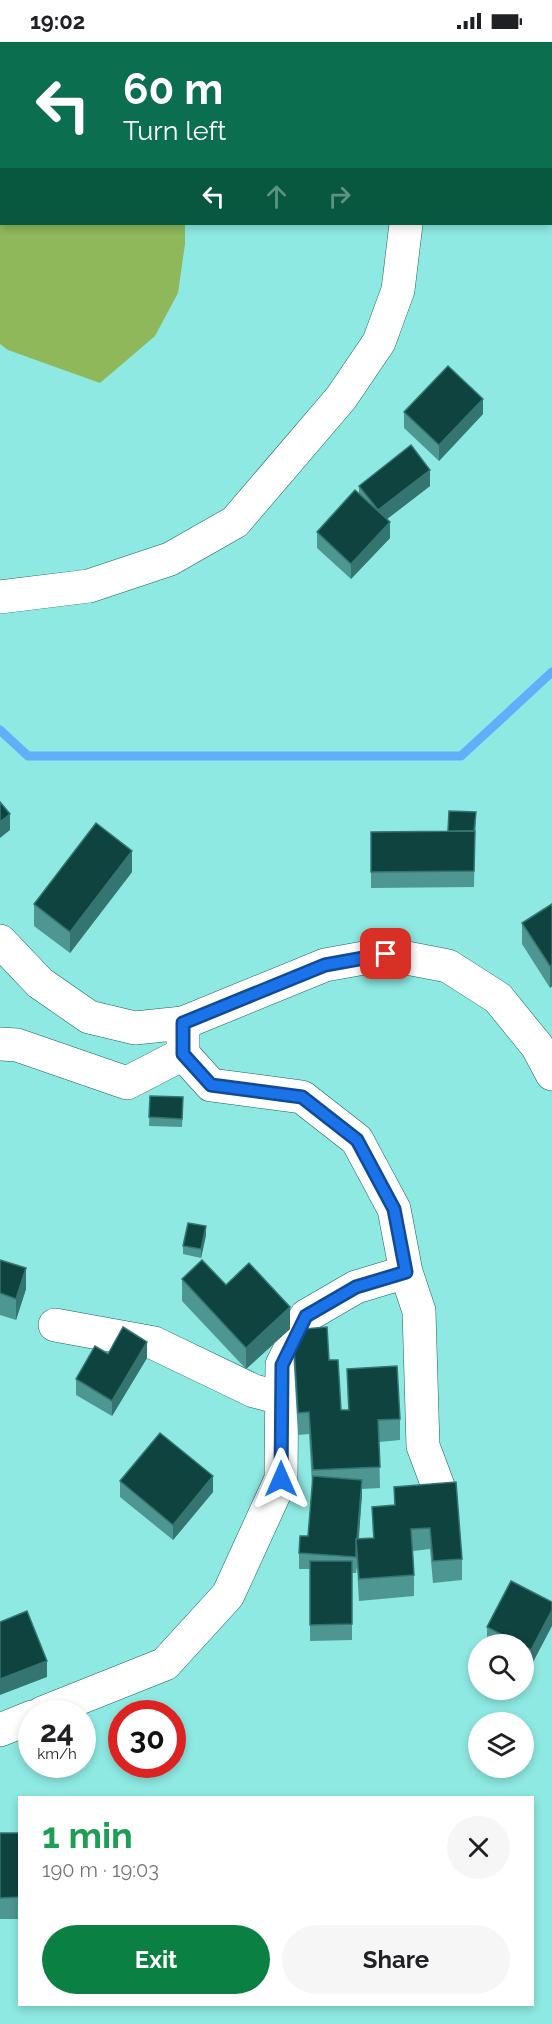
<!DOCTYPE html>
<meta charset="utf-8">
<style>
body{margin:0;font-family:Raleway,sans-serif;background:#f6f6f6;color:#202124;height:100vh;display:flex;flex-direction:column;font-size:22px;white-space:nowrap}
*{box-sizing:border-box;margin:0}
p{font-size:20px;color:#757577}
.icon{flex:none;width:33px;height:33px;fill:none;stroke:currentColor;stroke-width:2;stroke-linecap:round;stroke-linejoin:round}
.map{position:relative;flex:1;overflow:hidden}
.sheet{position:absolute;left:18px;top:1754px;width:516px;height:210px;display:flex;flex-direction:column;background:#fff;border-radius:0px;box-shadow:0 3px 9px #0003}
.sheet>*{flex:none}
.top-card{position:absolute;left:0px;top:0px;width:552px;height:183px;box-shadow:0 3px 9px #0003;background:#0b6e4f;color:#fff;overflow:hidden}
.tools{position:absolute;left:468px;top:1592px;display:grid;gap:12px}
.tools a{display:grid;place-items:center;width:66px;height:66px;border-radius:50%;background:#fff;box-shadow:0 3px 9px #0003;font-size:30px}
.speed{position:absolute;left:18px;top:1658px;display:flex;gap:12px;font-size:30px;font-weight:700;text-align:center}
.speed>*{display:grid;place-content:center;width:78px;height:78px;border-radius:50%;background:#fff;box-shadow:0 3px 9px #0003;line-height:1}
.speed small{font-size:15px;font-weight:400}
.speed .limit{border:9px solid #d22;background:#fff;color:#111}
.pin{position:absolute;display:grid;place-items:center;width:51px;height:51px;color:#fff;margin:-26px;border-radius:12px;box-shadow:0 3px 9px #0006}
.me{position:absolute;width:66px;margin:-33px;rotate:0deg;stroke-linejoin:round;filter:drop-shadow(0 0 4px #0008)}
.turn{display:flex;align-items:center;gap:21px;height:126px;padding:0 24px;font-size:27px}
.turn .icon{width:78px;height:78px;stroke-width:2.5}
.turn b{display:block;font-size:42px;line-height:51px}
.lanes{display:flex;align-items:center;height:57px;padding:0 24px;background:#0003;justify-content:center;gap:30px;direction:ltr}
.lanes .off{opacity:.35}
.round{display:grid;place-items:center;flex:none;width:63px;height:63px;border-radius:32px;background:#f6f6f6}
.overview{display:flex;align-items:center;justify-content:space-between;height:102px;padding:0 24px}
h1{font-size:36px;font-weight:700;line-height:45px;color:#1e9e55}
.action{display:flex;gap:12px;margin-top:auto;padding:12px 24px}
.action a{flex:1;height:69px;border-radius:36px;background:#0b8043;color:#fff;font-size:24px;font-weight:700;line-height:69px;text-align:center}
.action a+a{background:#f6f6f6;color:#202124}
.status{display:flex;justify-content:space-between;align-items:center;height:42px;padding:0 30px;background:#fff;direction:ltr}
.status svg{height:16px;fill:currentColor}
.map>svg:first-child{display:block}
.green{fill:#8eb85a}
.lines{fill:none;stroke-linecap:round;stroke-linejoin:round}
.stream{stroke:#61affa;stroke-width:9}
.street-casing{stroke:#17645f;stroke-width:34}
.secondary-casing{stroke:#17645f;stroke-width:34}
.street{stroke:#fff;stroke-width:33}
.secondary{stroke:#fff;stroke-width:33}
.wall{fill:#4e9691}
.shaded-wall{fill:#357571}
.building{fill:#0f4340;stroke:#357571;stroke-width:1.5}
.route-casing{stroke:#114b97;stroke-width:15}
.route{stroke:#1a73e8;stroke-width:10}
</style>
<div class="status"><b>19:02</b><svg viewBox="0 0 49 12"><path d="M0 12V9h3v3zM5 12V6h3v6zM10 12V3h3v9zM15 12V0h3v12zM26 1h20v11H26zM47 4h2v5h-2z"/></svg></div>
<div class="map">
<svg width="552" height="1982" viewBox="0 0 552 1982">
<rect width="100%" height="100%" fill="#8de9e2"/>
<path class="green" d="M0,0L144,1L2,2V182H185V202L178,251L155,294L100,341L8,308L0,302Z"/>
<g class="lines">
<path class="stream" d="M0,688L28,714H461L552,630"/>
<defs>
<path id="street" d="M0,1002L17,1003L127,1041L183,1012
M406,1230L419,1269L423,1404L438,1444
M55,1283L154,1301L254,1349L281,1356
M42,1671L165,1622L228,1553L281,1437L282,1323L306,1274L356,1245L406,1230L394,1167L357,1098L302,1055L211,1043L183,1012V981
M0,1688L32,1675"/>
<path id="secondary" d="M454,2L456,0
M0,555L89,544L170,517L235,480L341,356L379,300L398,248L406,182
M0,899L40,941L89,975L135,986L183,981L325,923L386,912L448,924L498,956L537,1004L552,1032"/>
</defs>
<use href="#street" class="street-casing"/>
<use href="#secondary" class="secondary-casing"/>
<use href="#street" class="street"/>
<use href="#secondary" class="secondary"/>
</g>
<path class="wall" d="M238,0H289L290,2H239Z
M404,370L483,372L439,419L404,386Z
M359,444H430L387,477L390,496L351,537L317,506V490L359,452Z
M476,779L475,795L474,845L371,846V790L448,789Z
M132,830L70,911L34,884V862Z
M552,862V944L550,946L522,902V881Z
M150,1054L183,1064L182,1085L149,1084Z
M206,1193L201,1216L183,1212V1204Z
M0,1218L26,1247L16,1278L0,1273Z
M182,1237L226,1243L290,1287L246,1327L182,1259Z
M293,1288L329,1318L341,1368H348L347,1327L400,1377V1398L379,1400L380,1446L362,1447L359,1497L373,1496L372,1465L394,1463V1445L462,1517V1538L433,1541L430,1507L413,1509L414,1533V1554L359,1559L357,1525L356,1531H352V1598L310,1599V1527H299V1511L308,1494L312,1443L309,1392L298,1393L293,1309Z
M108,1312L147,1316L112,1374L76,1353V1337Z
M120,1439L213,1450L173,1498L120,1455Z
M552,1560L531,1624L524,1620V1602H489L487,1601V1585Z
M0,1791H20V1877H0Z"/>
<path class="shaded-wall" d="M483,357V372L439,419V403Z
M430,428V444L378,484V468Z
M390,480V496L351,537V522Z
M10,772V788L0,796V780Z
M132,809V830L70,911V890Z
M552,923V944L550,946V924Z
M206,1184V1193L201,1216V1207Z
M26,1226V1247L16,1278V1257Z
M290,1265V1287L246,1327V1306Z
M147,1300V1316L112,1374V1359Z
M213,1434V1450L173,1498V1483Z
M362,1438V1454L357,1514V1506Z
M552,1568V1584L531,1624V1608Z
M47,1619V1635L0,1653V1637Z"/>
<path class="building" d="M252,0H289L290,2H254Z
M448,324L483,357L439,403L404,370Z
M411,403L430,428L378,468L359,444Z
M355,448L390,480L351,522L317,490Z
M0,760L10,772L0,780Z
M449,769L476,770L474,789H448Z
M96,781L132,809L70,890L34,862Z
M475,789L474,829L371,830V790Z
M552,862V923L550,924L522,881Z
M150,1054L183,1055L182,1077L149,1075Z
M188,1181L206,1184L201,1207L183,1204Z
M0,1218L26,1226L16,1257L0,1251Z
M202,1218L226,1243L249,1221L290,1265L246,1306L182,1237Z
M123,1285L147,1300L112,1359L76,1337L95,1304L108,1312Z
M327,1285L329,1318H338L341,1368H349L347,1327L397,1324L400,1377L378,1378L380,1425L313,1428L309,1370L298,1371L293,1288Z
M160,1391L213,1434L173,1483L120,1439Z
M313,1434L362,1438L357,1497H356V1515L299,1511L300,1494H308Z
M456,1440L462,1517L433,1519L430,1486L411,1487L414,1533L359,1537L356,1497L374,1496L372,1465L395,1463L394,1445Z
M310,1519H352V1582L310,1583Z
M511,1539L552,1560V1568L531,1608L524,1604V1602H520L487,1585Z
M27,1569L47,1619L0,1637V1580Z
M0,1791H20V1855L0,1856Z"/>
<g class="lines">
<defs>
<path id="route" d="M281,1437L282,1323L306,1274L356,1245L406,1230L394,1167L357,1098L302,1055L211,1043L183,1012V981L325,923L386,912"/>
</defs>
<use href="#route" class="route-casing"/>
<use href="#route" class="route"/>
</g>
</svg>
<div class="tools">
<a><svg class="icon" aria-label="search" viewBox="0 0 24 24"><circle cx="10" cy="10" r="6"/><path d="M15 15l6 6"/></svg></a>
<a><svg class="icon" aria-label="layers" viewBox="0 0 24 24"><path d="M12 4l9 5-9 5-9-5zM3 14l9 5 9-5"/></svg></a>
</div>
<div class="speed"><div>24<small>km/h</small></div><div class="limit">30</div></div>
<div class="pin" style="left:386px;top:912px;background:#d93025"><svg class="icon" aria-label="arrive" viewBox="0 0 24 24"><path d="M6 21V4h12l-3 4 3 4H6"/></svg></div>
<svg class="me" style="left:281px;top:1437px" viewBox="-20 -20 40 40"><path d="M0-17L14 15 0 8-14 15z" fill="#1a73e8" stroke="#fff" stroke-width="4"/></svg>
<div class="top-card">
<div class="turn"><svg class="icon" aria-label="left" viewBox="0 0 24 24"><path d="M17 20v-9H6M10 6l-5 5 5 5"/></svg><div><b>60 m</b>Turn left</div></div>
<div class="lanes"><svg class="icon" aria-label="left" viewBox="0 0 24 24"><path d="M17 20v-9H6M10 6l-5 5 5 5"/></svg><svg class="icon off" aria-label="ahead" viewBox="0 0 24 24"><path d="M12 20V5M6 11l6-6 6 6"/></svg><svg class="icon off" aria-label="right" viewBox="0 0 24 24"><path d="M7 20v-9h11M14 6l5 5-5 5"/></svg></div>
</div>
<section class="sheet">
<div class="overview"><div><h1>1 min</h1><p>190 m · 19:03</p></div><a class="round"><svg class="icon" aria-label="close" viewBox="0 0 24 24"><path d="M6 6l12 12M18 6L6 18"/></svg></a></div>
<div class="action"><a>Exit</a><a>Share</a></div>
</section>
</div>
